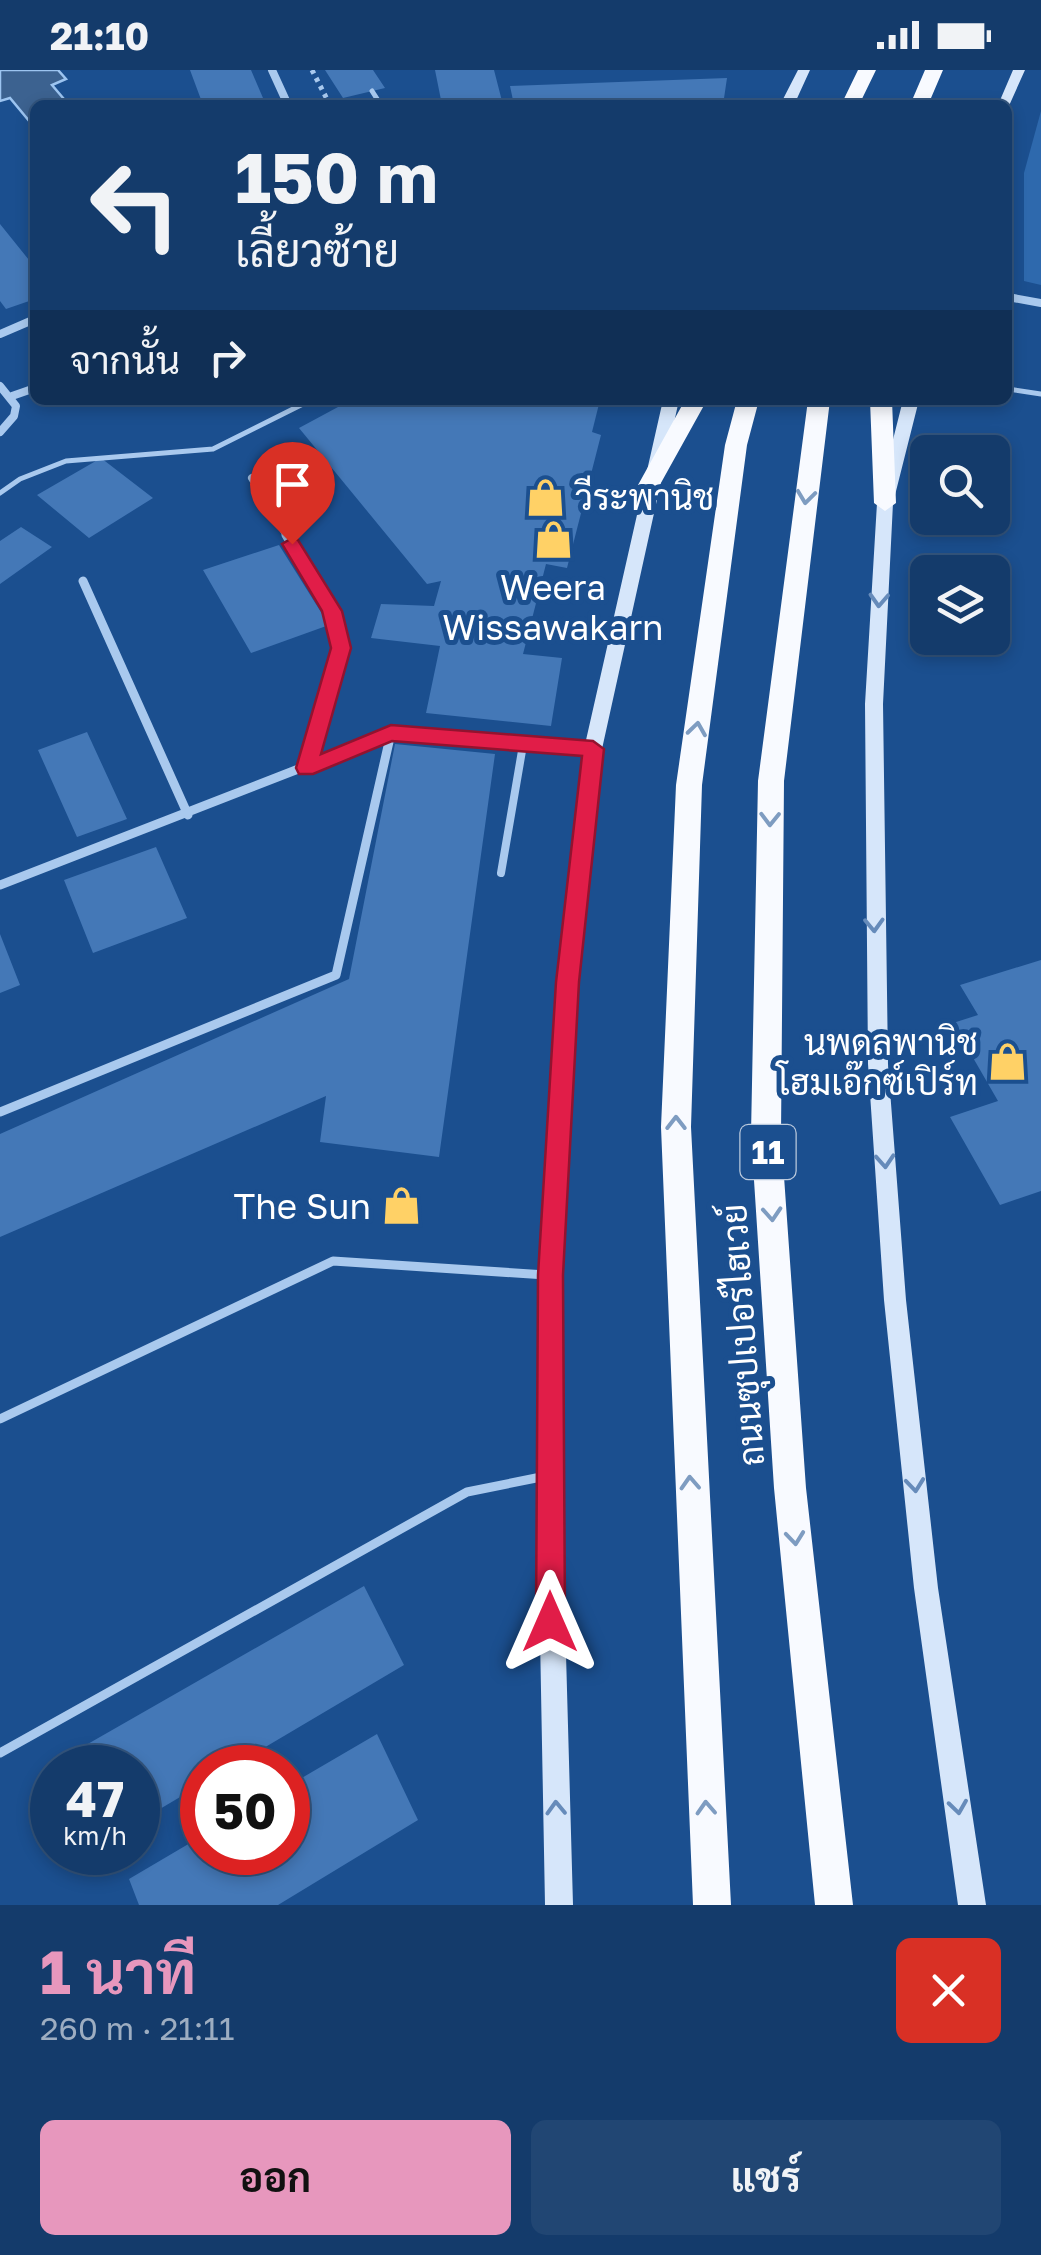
<!DOCTYPE html>
<html lang="th">
<meta charset="utf-8">
<style>
body{margin:0;font-family:"Golos Text",Sarabun,sans-serif;background:#214673;color:#f1f3f6;height:100vh;display:flex;flex-direction:column;font-size:38px;white-space:nowrap}
*{box-sizing:border-box;margin:0}
p{font-size:32px;color:#9dadc1}
.icon{flex:none;width:55px;height:55px;fill:none;stroke:currentColor;stroke-width:2;stroke-linecap:round;stroke-linejoin:round}
.map{position:relative;height:1835px;overflow:hidden}
.sheet{display:flex;flex-direction:column;background:#143b6b;flex:1}
.sheet>*{flex:none}
.banner{position:absolute;left:30px;top:30px;width:982px;height:305px;border-radius:15px;box-shadow:0 5px 15px #0003,0 0 0 2px #33557e;background:#143b6b;color:#f1f3f6;overflow:hidden}
.controls{position:absolute;left:910px;top:365px;display:grid;gap:20px}
.controls a{display:grid;place-items:center;width:100px;height:100px;border-radius:15px;background:#143b6b;box-shadow:0 5px 15px #0003,0 0 0 2px #33557e;font-size:50px}
.speed{position:absolute;left:30px;top:1675px;display:flex;gap:20px;font-size:50px;font-weight:700;text-align:center}
.speed>*{display:grid;place-content:center;width:130px;height:130px;border-radius:50%;background:#143b6b;box-shadow:0 5px 15px #0003,0 0 0 2px #33557e;line-height:1}
.speed small{font-size:25px;font-weight:400}
.speed .limit{border:15px solid #d22;background:#fff;color:#111}
.pin{position:absolute;display:grid;place-items:center;width:85px;height:85px;color:#fff;margin:-102px -42px;border-radius:50% 50% 50% 0;rotate:-45deg;box-shadow:0 0 10px #0007}
.pin .icon{rotate:45deg}
.me{position:absolute;width:110px;margin:-55px;rotate:0deg;stroke-linejoin:round;filter:drop-shadow(0 0 8px #0008)}
.turn{display:flex;align-items:center;gap:35px;height:210px;padding:0 40px;font-size:45px}
.turn .icon{width:130px;height:130px;stroke-width:2.5}
.turn b{display:block;font-size:70px;line-height:85px}
.then{display:flex;align-items:center;height:95px;padding:0 40px;background:#0003;gap:20px;font-size:38px}
.round{display:grid;place-items:center;flex:none;width:105px;height:105px;border-radius:15px;background:#214673}
.headline{display:flex;align-items:center;justify-content:space-between;height:170px;padding:0 40px}
h1{font-size:60px;font-weight:700;line-height:75px;color:#e797bd}
.primary-button{display:flex;gap:20px;margin-top:auto;padding:20px 40px}
.primary-button a{flex:1;height:115px;border-radius:15px;background:#e797bd;color:#111;font-size:40px;font-weight:700;line-height:115px;text-align:center}
.primary-button a+a{background:#214673;color:#f1f3f6}
.status{display:flex;justify-content:space-between;align-items:center;height:70px;padding:0 50px;background:#143b6b;direction:ltr}
.status svg{height:28px;fill:currentColor}
.map>svg:first-child{display:block}
.green{fill:#2e69ad}
.water{fill:#3c6290;stroke:#9cc4f0;stroke-width:2.5}
.building{fill:#4478b7}
.lines{fill:none;stroke-linecap:round;stroke-linejoin:round}
.path{stroke:#a9c9ee;stroke-width:5;stroke-dasharray:4 5;stroke-linecap:butt}
.service-far2{stroke:#a9c9ee;stroke-width:5}
.service-far1{stroke:#a9c9ee;stroke-width:8}
.service{stroke:#a9c9ee;stroke-width:9}
.minor-far1{stroke:#a9c9ee;stroke-width:8}
.minor{stroke:#a9c9ee;stroke-width:9}
.secondary{fill:#d6e6fa;fill-rule:evenodd}
.trunk{fill:#f8faff;fill-rule:evenodd}
.oneway{stroke:#7e9cc1}
.oneway2{stroke:#668bba}
.route{fill:#e11d48;stroke:#92132f;stroke-width:2.5}
.labels{text-anchor:middle;dominant-baseline:central;stroke-width:10;stroke-linejoin:round;paint-order:stroke}
.shield{fill:#1b4f8f;stroke:#bbcadd;stroke-width:2.5}
.shield-label{font-size:32px;font-weight:bold;fill:#fff}
.poi-label{font-size:35px;fill:#fff;stroke:#1b4f8f;text-anchor:end}
.street-label{font-size:35px;fill:#fff;stroke:#1b4f8f}
</style>
<div class="status"><b>21:10</b><svg viewBox="0 0 49 12"><path d="M0 12V9h3v3zM5 12V6h3v6zM10 12V3h3v9zM15 12V0h3v12zM26 1h20v11H26zM47 4h2v5h-2z"/></svg></div>
<div class="map">
<svg width="1041" height="1835" viewBox="0 0 1041 1835">
<rect width="100%" height="100%" fill="#1b4f8f"/>
<path class="green" d="M1041,41V215L1024,211V103Z"/>
<path class="water" d="M0,0H58L66,9L52,15L69,35H35V58L10,28L0,31Z"/>
<path class="building" d="M190,0H251L266,35H203Z
M325,0H373L385,18L343,28Z
M435,0H494L503,35H442Z
M727,8L723,35H514L510,16Z
M0,154L29,190L35,188V229L6,239L0,231Z
M351,330H600L592,362L601,365L567,498L546,494L523,584L562,588L551,656L426,643L440,576L371,568L381,534L434,536L441,511L427,514L299,358Z
M101,388L153,428L89,468L37,425Z
M21,457L52,477L0,514V471Z
M279,475L329,555L251,583L203,500Z
M87,662L127,749L77,767L38,680Z
M395,674L495,684L439,1087L320,1072L326,1026L0,1167V1064L349,909Z
M156,777L187,848L93,883L64,810Z
M0,864L20,915L0,923Z
M1041,890V1121L1000,1135L950,1047L998,1031L953,953L978,945L960,915Z
M364,1516L404,1595L230,1698H202V1714L138,1752V1698H86L79,1679Z
M377,1664L418,1750L278,1835H139L129,1809L202,1766V1782H288V1716Z"/>
<g class="lines">
<path class="path" d="M312,0L330,35"/>
<path class="service-far2" d="M372,21L381,35
M1008,319L1041,324
M0,423L20,409L66,391L213,379L311,330"/>
<path class="service-far1" d="M501,803L523,675"/>
<path class="service" d="M0,1349L333,1191L546,1205
M0,1683L467,1422L546,1406"/>
<path class="minor-far1" d="M272,0L288,35
M1008,227L1041,233
M0,264L35,249
M0,316L16,336L14,346L0,362
M12,326L35,318
M252,408L288,467"/>
<path class="minor" d="M286,465L332,541L341,578L306,698
M83,511L188,745
M0,815L391,663L593,679
M0,1042L336,905L391,663"/>
<path class="secondary" d="M798,0H810L794,35H780Z
M1013,0H1025L1008,38V35H998Z
M663,330H679L602,679L577,912L562,1205L561,1405L573,1835H545L537,1405L540,1205L557,912L584,679Z
M903,330H919L893,433L883,634L888,994L906,1230L938,1518L986,1835H958L914,1518L884,1230L868,994L865,634L877,433Z"/>
<path class="trunk" d="M858,0H876L859,35H841Z
M925,0H943L928,35H910Z
M685,330H707L657,420H641L638,415Z
M737,330H759L747,375L702,715L691,1057L731,1835H693L661,1057L676,715L725,375Z
M808,330H830L784,711L781,1064L806,1418L853,1835H815L774,1418L751,1064L758,711Z
M870,330H892L896,433L885,441L874,433Z"/>
</g>
<defs><path id="oneway-chevron" d="M-2-3.5L2.5 0L-2 3.5" fill="none" stroke-width="1.6" stroke-linecap="round" stroke-linejoin="round" transform="scale(2.5)"/></defs>
<g class="oneway">
<use href="#oneway-chevron" transform="translate(806 427) rotate(97)"/>
<use href="#oneway-chevron" transform="translate(697 659) rotate(-82)"/>
<use href="#oneway-chevron" transform="translate(770 749) rotate(91)"/>
<use href="#oneway-chevron" transform="translate(676 1053) rotate(-90)"/>
<use href="#oneway-chevron" transform="translate(772 1144) rotate(86)"/>
<use href="#oneway-chevron" transform="translate(690 1413) rotate(-93)"/>
<use href="#oneway-chevron" transform="translate(795 1468) rotate(84)"/>
<use href="#oneway-chevron" transform="translate(706 1738) rotate(-93)"/>
</g>
<g class="oneway2">
<use href="#oneway-chevron" transform="translate(879 530) rotate(93)"/>
<use href="#oneway-chevron" transform="translate(874 855) rotate(88)"/>
<use href="#oneway-chevron" transform="translate(885 1091) rotate(86)"/>
<use href="#oneway-chevron" transform="translate(915 1415) rotate(84)"/>
<use href="#oneway-chevron" transform="translate(958 1737) rotate(82)"/>
<use href="#oneway-chevron" transform="translate(556 1738) rotate(-92)"/>
</g>
<path class="route" d="M292,468L298,470L342,541L351,578L321,684L391,655L593,671L604,679L579,912L563,1205L565,1552L561,1562L550,1566L540,1562L536,1552L538,1205L556,912L582,686L392,671L313,704H299L296,698L331,578L322,541L282,474Z"/>
<defs>
<symbol id="shop-bare" viewBox="-9 -9 18 18"><path d="M-5-2.5h2.3a2.7 3.5 0 0 1 5.4 0H5L5.5 6h-11ZM-1.5-2.5h3a1.5 2.3 0 0 0-3 0Z" fill="#ffd166" stroke="#1b4f8f" stroke-width="2.5" paint-order="stroke"/></symbol>
</defs>
<g fill-rule="evenodd">
<use href="#shop-bare" x="518" y="400" width="55" height="55"/>
<use href="#shop-bare" x="526" y="442" width="55" height="55"/>
<use href="#shop-bare" x="980" y="964" width="55" height="55"/>
<use href="#shop-bare" x="374" y="1108" width="55" height="55"/>
</g>
<g class="labels">
<rect class="shield" x="740.5" y="1055" width="55" height="54" rx="8"/>
<g class="shield-label">
<text x="768" y="1082">11</text>
</g>
<g class="poi-label">
<text x="575" y="427" text-anchor="start">วีระพานิช</text>
<text x="553" y="517" text-anchor="middle">Weera<tspan x="553" dy="40">Wissawakarn</tspan></text>
<text x="978" y="972">นพดลพานิช<tspan x="978" dy="40">โฮมเอ๊กซ์เปิร์ท</tspan></text>
<text x="371" y="1136">The Sun</text>
</g>
<g class="street-label">
<text transform="translate(742 1265) rotate(-94)">ถนนซุปเปอร์ไฮเวย์</text>
</g>
</g>
</svg>
<div class="controls">
<a><svg class="icon" aria-label="search" viewBox="0 0 24 24"><circle cx="10" cy="10" r="6"/><path d="M15 15l6 6"/></svg></a>
<a><svg class="icon" aria-label="layers" viewBox="0 0 24 24"><path d="M12 4l9 5-9 5-9-5zM3 14l9 5 9-5"/></svg></a>
</div>
<div class="speed"><div>47<small>km/h</small></div><div class="limit">50</div></div>
<div class="pin" style="left:292px;top:474px;background:#d93025"><svg class="icon" aria-label="arrive" viewBox="0 0 24 24"><path d="M6 21V4h12l-3 4 3 4H6"/></svg></div>
<svg class="me" style="left:550px;top:1552px" viewBox="-20 -20 40 40"><path d="M0-17L14 15 0 8-14 15z" fill="#e11d48" stroke="#fff" stroke-width="4"/></svg>
<div class="banner">
<div class="turn"><svg class="icon" aria-label="left" viewBox="0 0 24 24"><path d="M17 20v-9H6M10 6l-5 5 5 5"/></svg><div><b>150 m</b>เลี้ยวซ้าย</div></div>
<div class="then">จากนั้น<svg class="icon" aria-label="right" viewBox="0 0 24 24"><path d="M7 20v-9h11M14 6l5 5-5 5"/></svg></div>
</div>
</div>
<section class="sheet">
<div class="headline"><div><h1>1 นาที</h1><p>260 m · 21:11</p></div><a class="round" style="background:#d93025;color:#fff"><svg class="icon" aria-label="close" viewBox="0 0 24 24"><path d="M6 6l12 12M18 6L6 18"/></svg></a></div>
<div class="primary-button"><a>ออก</a><a>แชร์</a></div>
</section>
